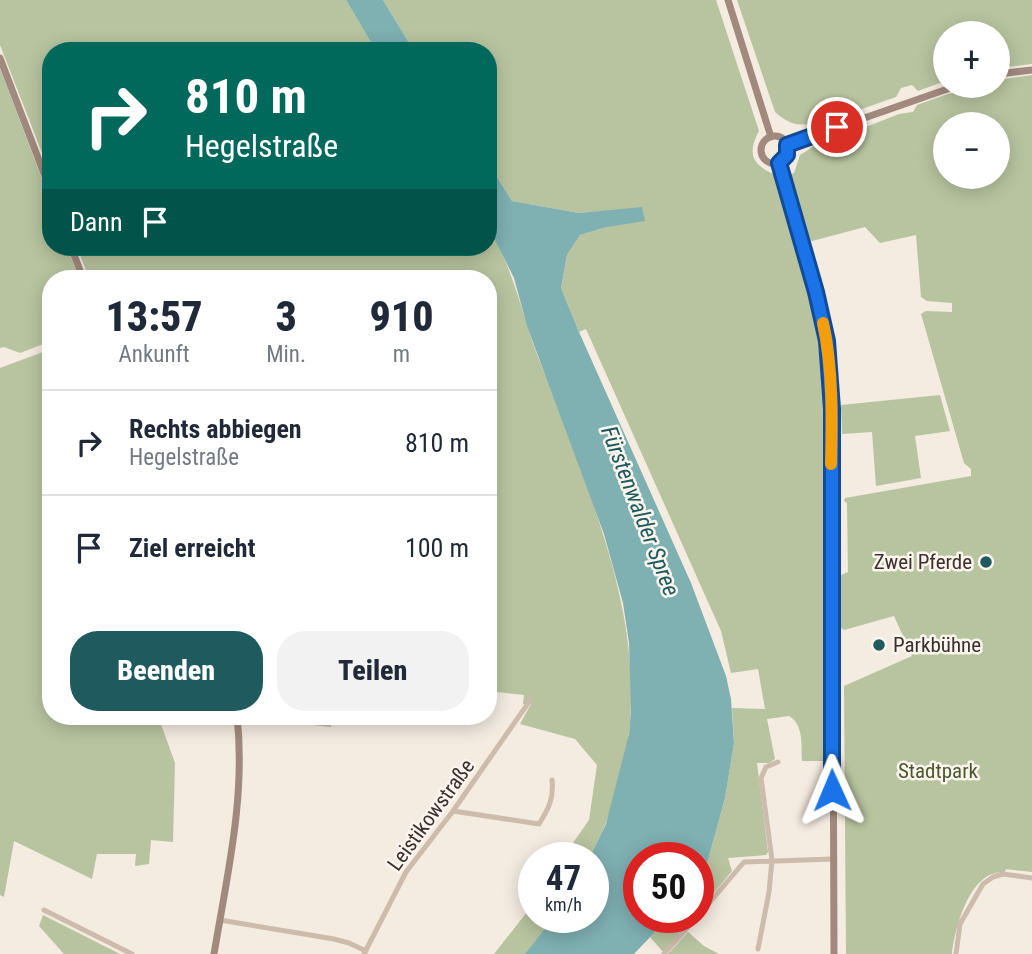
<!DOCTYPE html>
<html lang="de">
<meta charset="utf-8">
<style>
body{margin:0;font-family:"Roboto Condensed",sans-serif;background:#f2f2f3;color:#1f2937;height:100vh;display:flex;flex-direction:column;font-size:26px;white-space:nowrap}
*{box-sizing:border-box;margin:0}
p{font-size:23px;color:#747a83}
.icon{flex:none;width:38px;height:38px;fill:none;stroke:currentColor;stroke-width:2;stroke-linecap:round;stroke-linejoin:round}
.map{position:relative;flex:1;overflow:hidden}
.sheet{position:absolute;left:42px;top:270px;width:455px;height:455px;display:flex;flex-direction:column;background:#fff;border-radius:28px;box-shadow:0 4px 18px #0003}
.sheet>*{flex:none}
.guide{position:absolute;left:42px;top:42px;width:455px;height:214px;border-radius:28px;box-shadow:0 4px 18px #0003;background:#00695c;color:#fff;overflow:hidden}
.tools{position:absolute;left:933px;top:21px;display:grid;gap:14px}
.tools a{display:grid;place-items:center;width:77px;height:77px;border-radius:50%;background:#fff;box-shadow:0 4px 18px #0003;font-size:35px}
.speed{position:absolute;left:518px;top:842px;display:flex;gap:14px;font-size:35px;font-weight:700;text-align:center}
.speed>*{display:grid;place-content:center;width:91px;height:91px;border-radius:50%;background:#fff;box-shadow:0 4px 18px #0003;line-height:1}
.speed small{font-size:18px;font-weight:400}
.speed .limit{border:10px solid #d22;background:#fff;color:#111}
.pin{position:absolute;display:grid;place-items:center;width:60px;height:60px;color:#fff;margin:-30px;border:4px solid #fff;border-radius:50%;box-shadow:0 2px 7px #0007}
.me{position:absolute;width:77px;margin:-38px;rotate:359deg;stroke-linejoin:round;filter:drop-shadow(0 0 5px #0008)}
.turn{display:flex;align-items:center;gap:24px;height:147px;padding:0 28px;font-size:32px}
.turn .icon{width:91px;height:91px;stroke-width:2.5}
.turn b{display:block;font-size:49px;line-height:60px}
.then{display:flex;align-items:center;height:66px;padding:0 28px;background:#0003;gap:14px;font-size:26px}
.eta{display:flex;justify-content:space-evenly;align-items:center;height:119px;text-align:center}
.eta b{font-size:42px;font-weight:800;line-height:49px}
.action{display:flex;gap:14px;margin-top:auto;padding:14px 28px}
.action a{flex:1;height:80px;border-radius:28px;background:#1f5a5e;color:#fff;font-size:28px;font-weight:800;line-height:80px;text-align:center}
.action a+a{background:#f2f2f3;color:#1f2937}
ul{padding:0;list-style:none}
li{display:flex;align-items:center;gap:21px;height:105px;padding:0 28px;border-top:2px solid #e0e1e3}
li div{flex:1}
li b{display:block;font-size:26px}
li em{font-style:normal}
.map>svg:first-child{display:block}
.green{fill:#b8c4a0;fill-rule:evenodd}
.water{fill:#7fb0b2}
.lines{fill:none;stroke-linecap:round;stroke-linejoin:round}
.street{stroke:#cdbbac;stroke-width:5}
.secondary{stroke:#a18a7d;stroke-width:7}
.route-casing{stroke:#114b97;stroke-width:18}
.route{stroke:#1a73e8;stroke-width:12}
.slow{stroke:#f59e0b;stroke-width:12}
.poi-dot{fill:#1f5a5e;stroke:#fbf5ee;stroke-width:2.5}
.labels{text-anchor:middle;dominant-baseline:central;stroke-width:5;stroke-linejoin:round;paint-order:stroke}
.poi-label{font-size:21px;fill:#3b302b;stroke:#fbf5ee;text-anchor:end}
.park-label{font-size:21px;fill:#4a5a2e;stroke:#fbf5ee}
.street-label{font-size:21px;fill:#3b302b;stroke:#fbf5ee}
.water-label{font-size:23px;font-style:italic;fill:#1f5a5e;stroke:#fbf5ee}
</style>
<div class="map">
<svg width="1032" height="954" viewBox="0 0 1032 954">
<rect width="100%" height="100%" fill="#f4ebe1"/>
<path class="green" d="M0,0H346L376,51H51V176L0,45Z
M383,0H716L759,131C745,157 755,167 779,176L812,290L823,342L826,405L825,761H802C801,744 804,725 789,716L767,719L775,759L769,763H757L768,852L766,855L728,858L732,871L698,912V883L708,860L725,798L734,743L732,708L765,709L758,669L731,673L721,631L586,329L579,332L561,288L567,255L580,235L607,227L605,211L579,213L512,201L488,163V51H414Z
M737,0H1032V64L998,68V33H945V81L918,91L912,85L901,88L896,97L831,120L826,121L822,111L817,113L813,123C796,127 788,123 775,112Z
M0,68L51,203V247H67L79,278H51V341L20,353L4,347L0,348Z
M1032,75V872L1006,869L1005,872C970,869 955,927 952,954H846L844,686L912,656L894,616L844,630L841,628V575L848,572L847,503L844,501L845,498L971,476V469L964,463L921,314L926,311L952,312V303L927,301L921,297L916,235L880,243L865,227L812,241L806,240L788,175L794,173L800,155L819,143L853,132L899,114L913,112L917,105C945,95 967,86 998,86V80ZM945,124H998V177H945Z
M488,226C507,259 516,289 527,325C533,345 541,365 549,384C608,544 677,692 590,857H563L589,820L597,765L575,739L520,724L531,704H523L524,695L488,691V278H89L77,247H488Z
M51,349V421L43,425L51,445V716H158L175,763L173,842L151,840L149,864L135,866L136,854H97L92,879L14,841L4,897L0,895V368Z
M940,395L950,431L915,436L921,478L876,486L872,432L842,434L841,405Z
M244,716H333L331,727L246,718Z
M534,903V917H554L528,951L525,954H494Z
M43,915L120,954H64L39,926Z
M669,917H694L663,952L650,937Z
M688,932L704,946L719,954H668Z"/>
<path class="water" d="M346,0H383L414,51H376Z
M488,163L512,201L579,213L642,207L645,221L607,227L580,235L567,255L561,288L579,332L691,583L726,676L731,699L734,743L725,798L708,860L699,882L698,858H639V917H669L634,954H525L554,917H593V858L590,857L606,824L629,734L631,710L629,643L623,603L604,534L527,326L514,278L488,226Z"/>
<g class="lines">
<path class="street" d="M453,811L539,824C549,808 554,798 552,780
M44,910L132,954
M698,916L744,862L833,859
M220,920L334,939L349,943L366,951
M758,949L769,892L772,860L761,778L766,767L778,762
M364,954L406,872L453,811L531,699
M664,954L697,917
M956,954L960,924L983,884L993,877L1003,874L1032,878"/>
<path class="secondary" d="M728,0L771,137
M0,58L51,192
M998,74L1032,70
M761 150a14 14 0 1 1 28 0a14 14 0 1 1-28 0Z
M787,145L956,86
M779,163L816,292L827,341L832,409L834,954
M71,247L83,278
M214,954C227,876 246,796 237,716"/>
</g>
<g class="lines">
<defs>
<path id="route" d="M832,790V409L827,341L816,292L779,163L787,155V145L837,127"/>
</defs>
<use href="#route" class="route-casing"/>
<use href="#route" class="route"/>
<path class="slow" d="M823,323C833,369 832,418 831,464"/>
</g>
<g class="poi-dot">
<circle cx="986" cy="562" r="7"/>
<circle cx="879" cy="645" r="7"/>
</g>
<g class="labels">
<g class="poi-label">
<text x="972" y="562">Zwei Pferde</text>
<text x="893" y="645" text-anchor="start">Parkbühne</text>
</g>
<g class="park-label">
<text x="938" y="771">Stadtpark</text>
</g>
<g class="street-label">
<text transform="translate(431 815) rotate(-54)">Leistikowstraße</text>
</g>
<g class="water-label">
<text transform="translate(640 511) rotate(69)">Fürstenwalder Spree</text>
</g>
</g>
</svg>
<div class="tools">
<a>+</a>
<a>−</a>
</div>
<div class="speed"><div>47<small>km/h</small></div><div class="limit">50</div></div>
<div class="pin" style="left:837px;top:127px;background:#d93025"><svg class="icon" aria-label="arrive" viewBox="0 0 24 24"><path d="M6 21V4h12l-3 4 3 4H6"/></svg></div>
<svg class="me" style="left:832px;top:790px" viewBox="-20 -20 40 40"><path d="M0-17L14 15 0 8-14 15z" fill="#1a73e8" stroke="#fff" stroke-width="4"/></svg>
<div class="guide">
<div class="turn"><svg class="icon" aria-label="right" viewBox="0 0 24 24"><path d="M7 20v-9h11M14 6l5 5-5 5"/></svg><div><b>810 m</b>Hegelstraße</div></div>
<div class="then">Dann<svg class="icon" aria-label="arrive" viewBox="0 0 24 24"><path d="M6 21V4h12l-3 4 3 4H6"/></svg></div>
</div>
<section class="sheet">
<div class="eta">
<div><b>13:57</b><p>Ankunft</p></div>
<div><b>3</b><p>Min.</p></div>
<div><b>910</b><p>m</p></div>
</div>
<ul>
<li><svg class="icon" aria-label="right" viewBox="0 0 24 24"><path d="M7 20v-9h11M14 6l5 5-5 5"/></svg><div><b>Rechts abbiegen</b><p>Hegelstraße</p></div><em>810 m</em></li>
<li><svg class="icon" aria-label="arrive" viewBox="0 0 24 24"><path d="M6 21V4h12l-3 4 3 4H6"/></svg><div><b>Ziel erreicht</b></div><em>100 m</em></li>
</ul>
<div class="action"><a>Beenden</a><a>Teilen</a></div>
</section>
</div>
